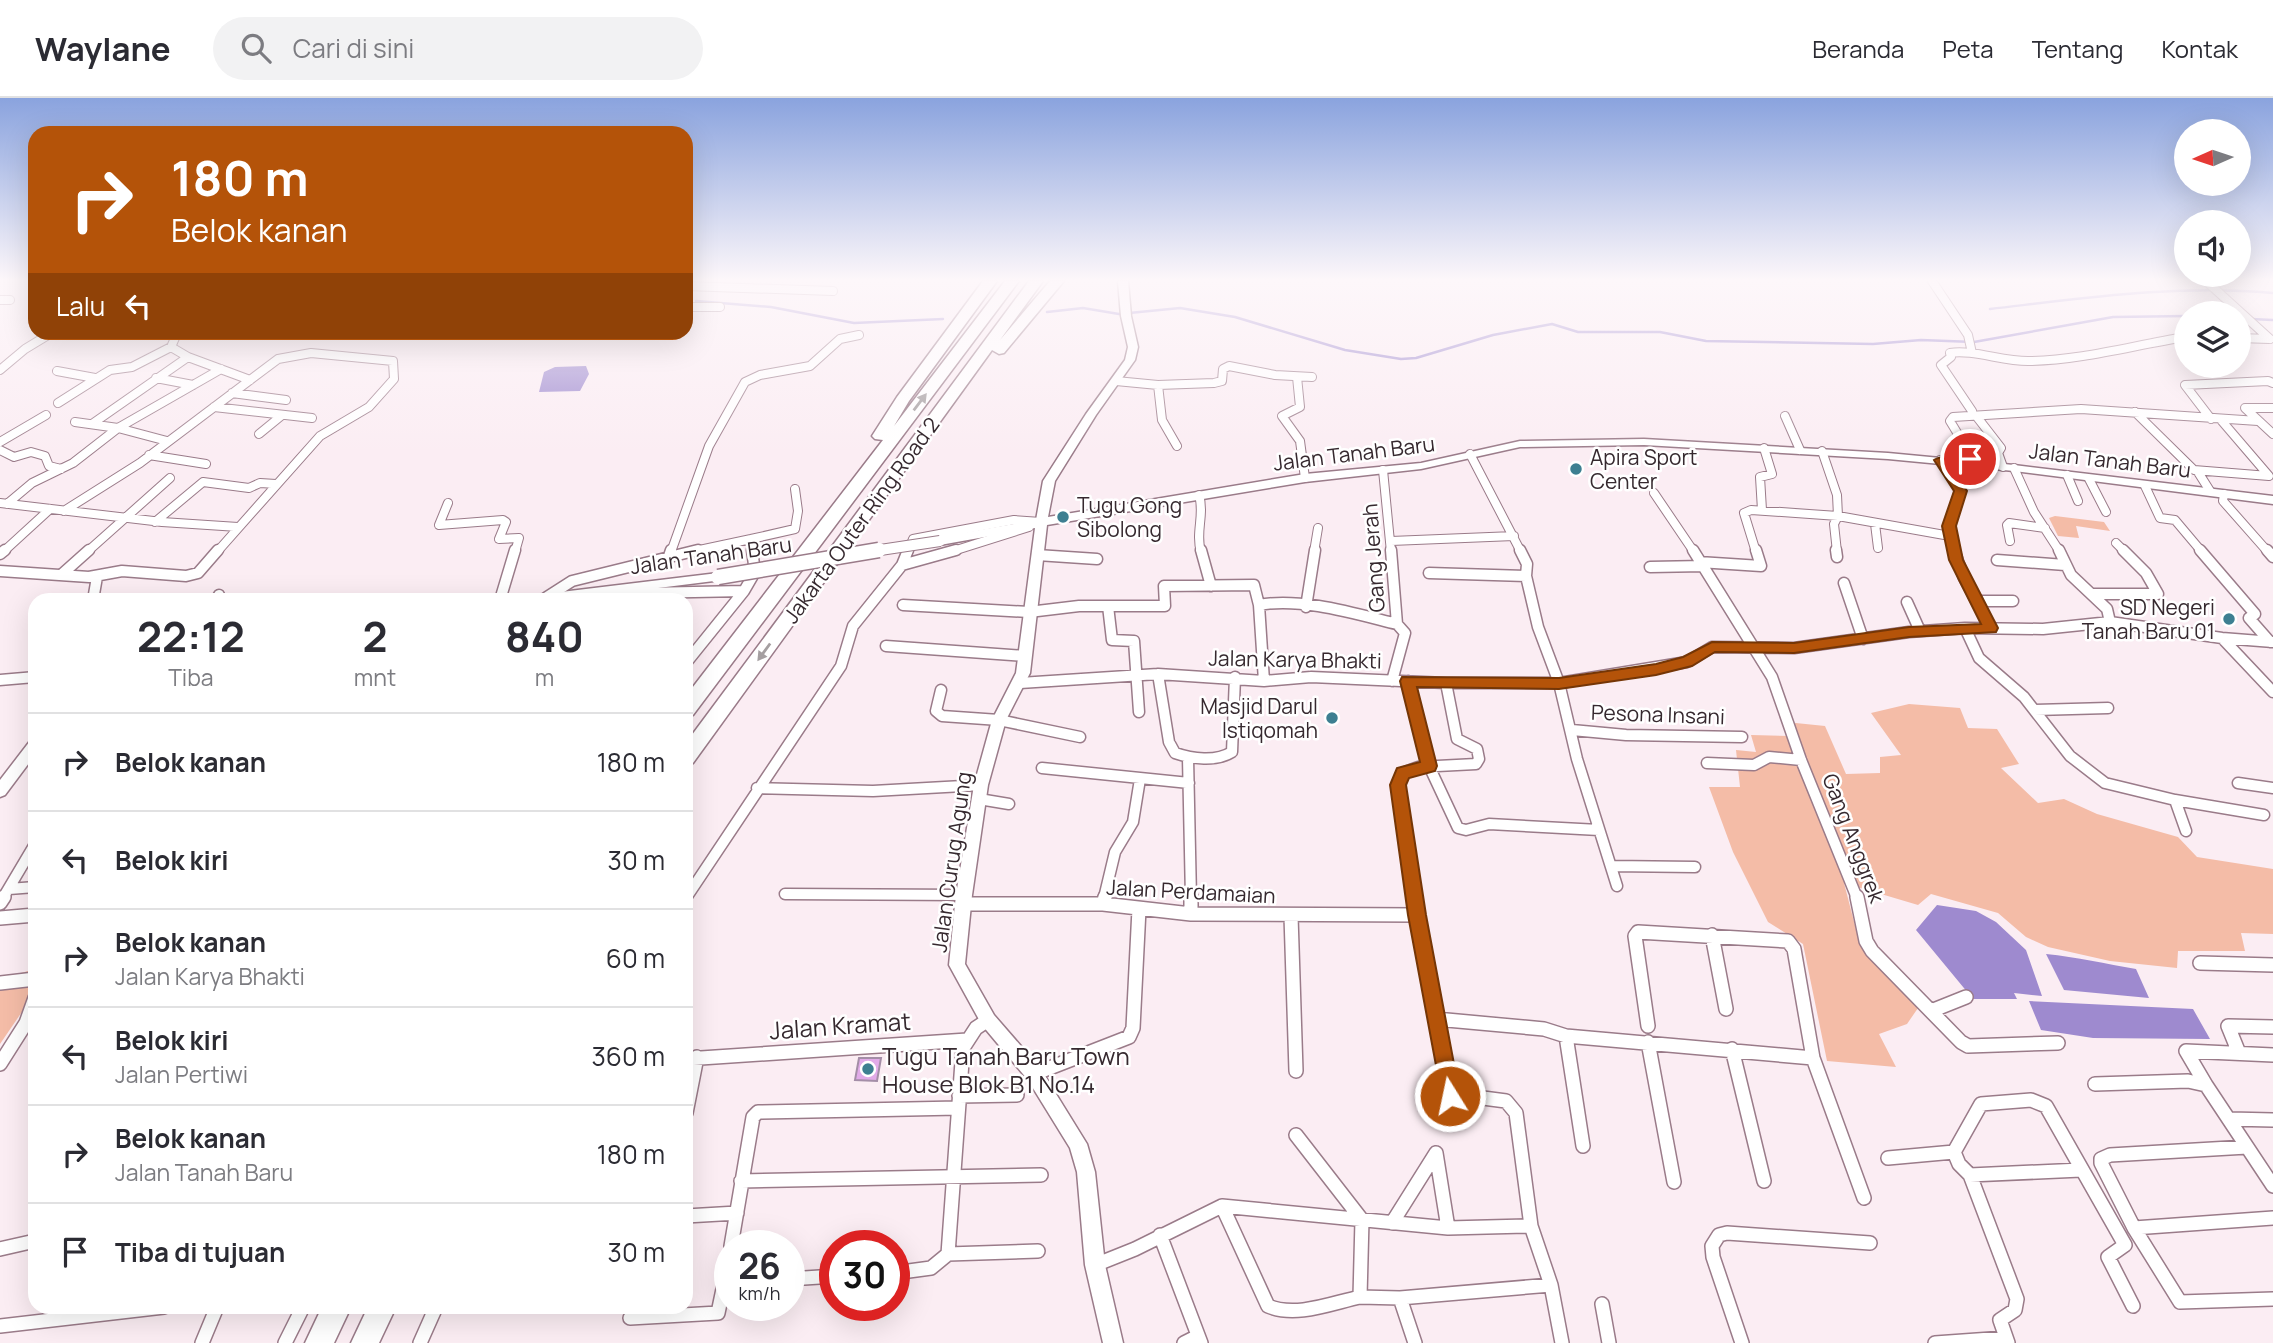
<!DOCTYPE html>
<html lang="id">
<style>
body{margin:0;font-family:Manrope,sans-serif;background:#f2f2f3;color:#2b2b33;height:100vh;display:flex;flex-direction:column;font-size:26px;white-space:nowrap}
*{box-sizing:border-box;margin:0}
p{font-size:23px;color:#7c7c81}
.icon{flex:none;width:38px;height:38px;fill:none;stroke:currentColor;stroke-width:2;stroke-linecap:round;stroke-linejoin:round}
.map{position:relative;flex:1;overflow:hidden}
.details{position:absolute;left:28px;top:495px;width:665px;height:721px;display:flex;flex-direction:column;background:#fff;border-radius:21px;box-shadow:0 7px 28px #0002}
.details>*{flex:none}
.top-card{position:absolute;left:28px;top:28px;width:665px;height:214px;border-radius:21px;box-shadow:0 7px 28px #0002;background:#b45309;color:#fff;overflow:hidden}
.needle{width:46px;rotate:267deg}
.buttons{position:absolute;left:2174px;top:21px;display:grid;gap:14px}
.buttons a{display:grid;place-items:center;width:77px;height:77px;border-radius:50%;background:#fff;box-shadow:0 7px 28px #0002;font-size:35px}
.speed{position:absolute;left:714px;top:1132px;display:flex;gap:14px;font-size:35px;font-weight:700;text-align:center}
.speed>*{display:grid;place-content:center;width:91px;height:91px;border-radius:50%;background:#fff;box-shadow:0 7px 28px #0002;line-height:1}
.speed small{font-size:18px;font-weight:400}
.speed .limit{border:10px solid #d22;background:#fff;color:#111}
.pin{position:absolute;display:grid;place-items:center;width:60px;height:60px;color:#fff;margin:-30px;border:4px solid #fff;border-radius:50%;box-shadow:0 2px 7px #0007}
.me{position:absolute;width:77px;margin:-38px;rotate:350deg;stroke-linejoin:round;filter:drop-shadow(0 0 5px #0008)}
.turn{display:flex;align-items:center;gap:24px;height:147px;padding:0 28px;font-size:32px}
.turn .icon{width:91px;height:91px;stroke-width:2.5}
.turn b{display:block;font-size:49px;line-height:60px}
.then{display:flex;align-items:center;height:66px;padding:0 28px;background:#0003;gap:14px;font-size:26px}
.eta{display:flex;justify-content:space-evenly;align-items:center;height:119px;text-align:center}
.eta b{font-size:42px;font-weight:700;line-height:49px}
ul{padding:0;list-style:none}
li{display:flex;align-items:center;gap:21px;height:98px;padding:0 28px;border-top:2px solid #e1e1e2}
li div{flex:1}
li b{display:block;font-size:26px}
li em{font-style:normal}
header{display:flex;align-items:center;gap:42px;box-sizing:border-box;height:98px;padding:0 35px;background:#fff;border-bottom:2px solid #e1e1e2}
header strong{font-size:33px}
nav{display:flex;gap:38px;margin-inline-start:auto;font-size:24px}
.search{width:490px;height:63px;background:#f2f2f3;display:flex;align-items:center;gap:18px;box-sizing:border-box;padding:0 24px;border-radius:38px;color:#7c7c81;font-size:26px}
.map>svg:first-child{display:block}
.green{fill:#f4bca7}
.water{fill:#9e8acf}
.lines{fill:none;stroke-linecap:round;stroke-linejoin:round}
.stream{stroke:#9e8acf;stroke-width:2.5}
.building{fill:#e1abe8;stroke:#a48ea7;stroke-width:2}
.street-far2-casing{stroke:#9a7b89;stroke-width:10}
.street-far1-casing{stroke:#9a7b89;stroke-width:13}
.street-casing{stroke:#9a7b89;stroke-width:16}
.secondary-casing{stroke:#9a7b89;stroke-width:3}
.highway-casing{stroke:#9a7b89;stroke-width:3}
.street-far2{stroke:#fff;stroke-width:8}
.street-far1{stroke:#fff;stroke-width:10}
.street{stroke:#fff;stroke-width:13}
.secondary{fill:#fff;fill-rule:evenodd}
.highway{fill:#fff;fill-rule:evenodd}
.secondary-bridge-far1-casing{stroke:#9a7b89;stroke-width:12;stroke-linecap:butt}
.secondary-bridge-casing{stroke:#9a7b89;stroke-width:17;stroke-linecap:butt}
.secondary-bridge-far1{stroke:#fff;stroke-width:10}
.secondary-bridge{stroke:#fff;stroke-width:14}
.oneway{fill:#a59fa1}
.route{fill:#b45309;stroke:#753606;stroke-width:2}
.poi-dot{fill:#3d7f91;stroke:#fff;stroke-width:2.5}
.labels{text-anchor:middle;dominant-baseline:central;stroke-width:5;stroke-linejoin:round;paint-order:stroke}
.street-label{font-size:21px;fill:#36292f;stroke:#fff}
.poi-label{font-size:21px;fill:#36292f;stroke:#fff;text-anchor:start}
.near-street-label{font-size:24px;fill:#36292f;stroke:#fff}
.near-poi-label{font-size:24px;fill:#36292f;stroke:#fff;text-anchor:start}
</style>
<header>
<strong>Waylane</strong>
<div class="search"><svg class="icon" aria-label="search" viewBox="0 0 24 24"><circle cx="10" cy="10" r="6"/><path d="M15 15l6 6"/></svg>Cari di sini</div>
<nav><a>Beranda</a><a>Peta</a><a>Tentang</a><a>Kontak</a></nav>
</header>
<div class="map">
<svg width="2273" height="1245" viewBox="0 0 2273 1245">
<rect width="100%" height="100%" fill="#fbedf3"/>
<path class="green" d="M2055,418L2104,424L2110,433L2076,428L2079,440L2058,438L2049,420Z
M1909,606L1960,610L1968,630L1997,631L2019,666L2001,670L2038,705L2064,701L2097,716L2178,739L2197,759L2273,771V836L2241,835L2245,853H2178L2177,870L2110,863L2048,849L2026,839L1998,815L1931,796L1918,807L1844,785L1860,847L1918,910L1907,926L1879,936L1896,969L1827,963L1803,846L1768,824L1733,754L1709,689H1740L1736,652L1756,654L1751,637L1790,638L1786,624L1825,628L1846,676L1880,675V659L1901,657L1871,615Z
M35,871V905H28L0,946V881Z"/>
<path class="water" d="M586,268L589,276L580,293L539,294L544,274L555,269Z
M1937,807L1976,813L1996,824L2026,852L2042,898L2014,895L2017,901H1973L1916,832Z
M2046,856C2077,859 2106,866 2136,871L2149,900L2064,892Z
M2029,903L2193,911L2210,941L2093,940L2041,932Z"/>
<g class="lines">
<path class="stream" d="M696,203L771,209L854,225L943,221
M1990,211C2085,200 2178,186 2273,195
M1047,214L1083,210L1119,216L1180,210L1235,219L1345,252L1401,261L1416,260L1493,237L1552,226L1578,234H1660L1706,243L1873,246L1921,242L1974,244L2113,219L2186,218
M2251,221L2273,222"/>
</g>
<path class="building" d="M859,960H881L877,983L855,982Z"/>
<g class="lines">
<defs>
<path id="street-far2" d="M1932,183L1968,237L1972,255
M2206,183L2270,241
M686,188L833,193
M0,202H10
M686,209H720
M173,234L175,240L171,249L188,259L250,282
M2238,240L2270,241
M0,272L25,251L53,234
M57,273L95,280
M1297,279L1300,309L1282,318L1300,343L1305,380
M156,280L193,287
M1116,283L1158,287L1214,285L1222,283L1223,271L1229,268L1275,277L1312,279
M1158,287L1162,322L1177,348
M232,295L286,302
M58,305L110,272L132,269L171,249
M214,309L312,320
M2273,310H2245L2273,336
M1972,313L1941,267L1951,259L1950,255C1972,251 2005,264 2030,263C2083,262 2134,247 2186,239
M2135,314L2194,372L2269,378L2221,322
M1785,318L1800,352
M1977,319L2001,350L1998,355L2003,369
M2211,321L2185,287L2268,283L2273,285
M92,326L188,259
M118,330L221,271
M118,330L167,343
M259,336L281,318
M0,344L46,317
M0,352L14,359L31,354L45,358L49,368L61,371
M1822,353L1837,397L1838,418L1834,426L1837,454
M1470,356L1521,454
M149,357L206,366
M1940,362L1961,393C1953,413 1948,432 1954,454
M1972,366L1967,351L1950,323L1953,319L2081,311L2258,323
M2014,370L2034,414L2060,454
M1383,372L1391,454
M2198,374L2210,393
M2067,377L2078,403
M2089,381L2106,414
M2145,388L2160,420L2175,422L2202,454
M1654,395L1694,454
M2224,396L2223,403L2268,454
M1199,397C1205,417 1195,434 1201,454
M0,405L162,424L238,429
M448,405L439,427L503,422L506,424L499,441L519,440L515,454
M7,406L32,385L73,365L118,330L75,324
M1762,412L1760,379L1772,376L1764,350
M64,413L140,365L278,261L311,255L393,263L394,281L369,309L320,338L217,454
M155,424L203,384L249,390L260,385L276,386
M1875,426L1878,450
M751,441L795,431L798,413L795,391
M1391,443L1514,438
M2010,443L2007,427L2009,425L2045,430
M2116,445L2125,454
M3,454L50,411
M87,454L170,380
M671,454L709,348L745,284L760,277L810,268L840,241L859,237
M690,454L751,441L753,454
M908,454L913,441L1014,422L1041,424
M950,454L1029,429
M1314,454L1318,430
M1756,454L1744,415L1751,412L1838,418L1950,438"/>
<path id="street-far1" d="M1201,452L1211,488
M1391,452L1397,526L1405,535L1392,583
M1520,452L1527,466L1526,478L1538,529L1559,585L1577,661L1617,788
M1693,452L1772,579L1801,662L1857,800
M1836,452L1837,459
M1954,452L1964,480L1991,530
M2059,452L2071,477L2107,511L2110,524
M2200,452L2255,516L2249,520L2270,544
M2267,452L2273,459
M0,456L5,452
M1037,457L1097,461
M669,458L671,452
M1997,462L2065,467
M1699,464L1761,468L1756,452
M902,467L956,452
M1650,469L1704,468
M0,473L89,479L122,473L186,478L198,475L218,452
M1429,475L1526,478
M61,477L89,452
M1844,485L1863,541
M2093,496H2158L2146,475L2123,452
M93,502L97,479
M217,502L219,497
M500,502L515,452
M547,502V499L572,483L698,452
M585,502L644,495L744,493
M1977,503H2013
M1907,504L1920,533
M903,507L1029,514L1079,508H1165L1164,488L1254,487L1259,507
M1108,508L1112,542L1134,543L1139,614
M1306,509L1315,452
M1965,530L1979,560L2024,599L2070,658L2105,685L2175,702L2186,733
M2222,540L2273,594
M886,548L1025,558
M686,565L744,493L755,474L752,452
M1158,576L1169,644L1175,655C1192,661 1216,664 1232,654L1235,579
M1264,583L1259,507C1301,499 1356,516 1397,526
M1408,583L1429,668L1458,730L1466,732L1489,726L1599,732
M1020,585L1158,576L1264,583L1311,579L1446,585H1559L1687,564L1712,549L1794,550L1909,534L1965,530L2043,531L2110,524L2222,540L2273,544
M941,592L936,613L942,618L999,622L1080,639
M2035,612L2108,610
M1572,632L1626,637L1742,639
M1188,660L1191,800
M1707,665L1754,667L1769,659L1801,662
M1042,670L1189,685
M2238,685L2273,690
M757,690L873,693L981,687
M979,701L1009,706
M2175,702L2264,717
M1611,768L1695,769
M9,791L35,789
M785,796L964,797
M3,800L35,746
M686,800L841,568L853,528L902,467L908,452
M1104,800L1115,754L1133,724L1140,681
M1415,800L1398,687L1402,675L1418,669L1476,666L1479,661L1477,651L1457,641L1446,585"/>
<path id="street" d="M1191,799V816
M1414,799L1450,998
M1857,799L1866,843L1872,853L1961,944L1968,948L2058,945
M0,805L4,799
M962,806H1103L1191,816L1417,817
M1103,806L1105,799
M1291,818L1296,973
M0,820L35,817
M1712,837L1726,911
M2200,865L2273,867
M0,885L35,881
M35,900L26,925H35
M1931,913L1966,899
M1436,921L1544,931L1566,938L1813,960
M1648,928L1635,838L1638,834L1788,843L1794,851L1813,960L1864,1100
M1566,938L1583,1048
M1648,944L1674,1084
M1732,951L1764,1083
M2239,955L2228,928L2273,929
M686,961L967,942
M0,966L26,925
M1034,976L1129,939L1133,930L1139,811
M2095,986L2188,983L2206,987L2273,1088
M2206,987L2186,953L2273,957
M959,998L1017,997
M1483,1000L1506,1003L1516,1015L1531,1128L1551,1187L1562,1245
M686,1015L697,959
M2230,1021L2273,1022
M1296,1037L1362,1122L1360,1199L1400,1200L1551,1187
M2247,1049L2110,1057L2101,1061V1065L2134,1130L2180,1204L2273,1201
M1436,1055L1448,1130
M1888,1060L1954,1054
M1970,1077L2081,1072
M741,1083L1041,1077
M1222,1108L1268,1208C1296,1220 1332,1205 1360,1199
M686,1118L737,1115
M1392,1125L1436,1055
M2134,1130L2273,1120
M1160,1137L1201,1245
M731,1148L753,1019L758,1014L958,1010
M0,1151L35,1143
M948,1156L1038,1153
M1095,1167L1135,1151L1222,1108L1448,1130L1531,1128
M894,1175L931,1170L948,1156L963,950L976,930L988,922
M789,1181L835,1178
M1400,1200L1415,1245
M1602,1206L1609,1245
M630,1220L718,1215L730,1158
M0,1228L164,1209
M202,1245L217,1209
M285,1245L303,1209
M420,1245L436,1209
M1184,1245L1198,1238
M1742,1245L1713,1159L1712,1148L1719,1137L1727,1135L1870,1145
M1935,1245L2005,1240
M2008,1245L2000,1222L2015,1212L2017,1201L1970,1077L1959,1066L1954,1054L1981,1006L2031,1002L2046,1008L2125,1147L2108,1159L2133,1208"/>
<path id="secondary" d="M1118,183H1128L1131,218L1138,249L1135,262L1096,317L1055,383L1048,419L1305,376L1421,365L1520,343L1644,341L1888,355L2014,367L2273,398V406L2014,373L1888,361L1644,347L1520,349L1421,371L1305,384L1047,427L1030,575L1006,622L988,687L972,797L965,866L994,917L1040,970L1087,1046L1095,1074L1105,1167L1123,1245H1103L1085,1167L1077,1074L1070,1050L1028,982L982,927L949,867L956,797L974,687L992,622L1016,575L1035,430L940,447L934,443L940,439L1036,422L1043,383L1086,316L1125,262L1128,249L1121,218Z
M718,475L724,479L722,482L562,502H522L528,498Z
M35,574V584L0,587V577Z
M35,642V657L5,697L0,699V682L30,643Z"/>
<path id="highway" d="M983,183H997L909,303L894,328L1005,183H1019L693,617L686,619V598L883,342L875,341L872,338L897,299Z
M1029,183H1043L1000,242L1050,183H1064L1004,255L999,256L992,252L693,665L686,668V645Z
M322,1209H351L334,1245H305Z
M368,1209H396L379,1245H351Z"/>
</defs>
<use href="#street-far2" class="street-far2-casing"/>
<use href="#street-far1" class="street-far1-casing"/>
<use href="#street" class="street-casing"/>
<use href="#secondary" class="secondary-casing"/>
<use href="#highway" class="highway-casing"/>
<use href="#street-far2" class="street-far2"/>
<use href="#street-far1" class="street-far1"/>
<use href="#street" class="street"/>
<use href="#secondary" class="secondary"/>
<use href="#highway" class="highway"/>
<defs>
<path id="secondary-bridge-far1" d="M867,454L940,443"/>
<path id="secondary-bridge" d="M718,479L879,452"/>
</defs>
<use href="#secondary-bridge-far1" class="secondary-bridge-far1-casing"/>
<use href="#secondary-bridge" class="secondary-bridge-casing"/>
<use href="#secondary-bridge-far1" class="secondary-bridge-far1"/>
<use href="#secondary-bridge" class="secondary-bridge"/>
</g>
<defs><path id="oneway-solid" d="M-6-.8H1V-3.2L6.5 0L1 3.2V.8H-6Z" transform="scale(1.75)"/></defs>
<g class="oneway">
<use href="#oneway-solid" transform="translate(920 304) rotate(-53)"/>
<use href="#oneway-solid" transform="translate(764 554) rotate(126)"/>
</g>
<linearGradient id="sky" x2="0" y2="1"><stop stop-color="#8aa3de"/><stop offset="0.51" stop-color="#fdf7fa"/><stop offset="1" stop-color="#fdf7fa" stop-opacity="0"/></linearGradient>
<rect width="2273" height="357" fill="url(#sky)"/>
<path class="route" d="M1970,357L1977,361V369L1950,367L1967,393L1956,428L1963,462L1998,530L1996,534L1909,539L1794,555L1715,554L1692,568L1656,577L1559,591L1417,589L1437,668L1435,673L1409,680L1406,687L1426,817L1460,998L1457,1005L1450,1008L1443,1005L1408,817L1390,687L1397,670L1420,664L1400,583L1402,579L1559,580L1656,566L1683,559L1712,544L1794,545L1909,529L1981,526L1949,462L1942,428L1954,393L1934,362C1943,355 1960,362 1970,357Z"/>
<g class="poi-dot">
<circle cx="1576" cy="371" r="7"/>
<circle cx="1063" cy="419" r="7"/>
<circle cx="2229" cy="521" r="7"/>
<circle cx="1332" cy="620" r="7"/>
<circle cx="868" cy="971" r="7"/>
</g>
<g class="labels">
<g class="street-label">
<text transform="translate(1354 355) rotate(-7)">Jalan Tanah Baru</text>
<text transform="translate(2110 362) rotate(7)">Jalan Tanah Baru</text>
<text transform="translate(861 422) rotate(-54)">Jakarta Outer Ring Road 2</text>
<text transform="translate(711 457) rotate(-8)">Jalan Tanah Baru</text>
<text transform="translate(1373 460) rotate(-94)">Gang Jerah</text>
<text transform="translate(1295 561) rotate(1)">Jalan Karya Bhakti</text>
<text transform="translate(1658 616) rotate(2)">Pesona Insani</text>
<text transform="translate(1854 740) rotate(69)">Gang Anggrek</text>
<text transform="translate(951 764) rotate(-82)">Jalan Curug Agung</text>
<text transform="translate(1191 793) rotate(3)">Jalan Perdamaian</text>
</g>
<g class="poi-label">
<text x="1590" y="359">Apira Sport<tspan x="1590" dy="24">Center</tspan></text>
<text x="1077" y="407">Tugu Gong<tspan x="1077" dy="24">Sibolong</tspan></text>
<text x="2215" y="509" text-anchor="end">SD Negeri<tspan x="2215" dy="24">Tanah Baru 01</tspan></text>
<text x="1318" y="608" text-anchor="end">Masjid Darul<tspan x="1318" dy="24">Istiqomah</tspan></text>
</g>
<g class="near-street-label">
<text transform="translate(840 927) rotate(-4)">Jalan Kramat</text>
</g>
<g class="near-poi-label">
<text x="882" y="957">Tugu Tanah Baru Town<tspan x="882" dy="28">House Blok B1 No.14</tspan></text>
</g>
</g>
</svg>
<div class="buttons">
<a><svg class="needle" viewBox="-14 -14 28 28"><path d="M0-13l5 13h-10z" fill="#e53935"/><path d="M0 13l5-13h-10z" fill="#7c7c81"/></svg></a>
<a><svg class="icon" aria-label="sound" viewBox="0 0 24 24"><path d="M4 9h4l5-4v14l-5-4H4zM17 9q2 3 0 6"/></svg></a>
<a><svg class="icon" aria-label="layers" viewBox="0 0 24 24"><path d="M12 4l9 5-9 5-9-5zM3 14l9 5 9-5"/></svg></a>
</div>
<div class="speed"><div>26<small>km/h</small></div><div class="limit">30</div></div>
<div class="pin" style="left:1970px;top:361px;background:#d93025"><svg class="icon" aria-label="arrive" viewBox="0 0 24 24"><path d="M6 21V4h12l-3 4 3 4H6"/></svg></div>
<svg class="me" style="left:1450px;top:998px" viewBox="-20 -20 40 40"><circle r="17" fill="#b45309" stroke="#fff" stroke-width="3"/><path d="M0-11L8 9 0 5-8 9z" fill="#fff"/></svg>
<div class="top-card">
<div class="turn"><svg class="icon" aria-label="right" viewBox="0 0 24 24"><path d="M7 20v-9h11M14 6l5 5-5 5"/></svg><div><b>180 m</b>Belok kanan</div></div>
<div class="then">Lalu<svg class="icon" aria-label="left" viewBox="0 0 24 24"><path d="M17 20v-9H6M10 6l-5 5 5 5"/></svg></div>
</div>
<section class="details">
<div class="eta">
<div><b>22:12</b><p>Tiba</p></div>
<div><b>2</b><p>mnt</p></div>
<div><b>840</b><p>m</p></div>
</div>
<ul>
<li><svg class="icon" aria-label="right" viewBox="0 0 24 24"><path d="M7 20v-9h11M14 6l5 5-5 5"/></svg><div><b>Belok kanan</b></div><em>180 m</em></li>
<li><svg class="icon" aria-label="left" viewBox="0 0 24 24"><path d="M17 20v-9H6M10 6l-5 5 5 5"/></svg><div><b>Belok kiri</b></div><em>30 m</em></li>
<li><svg class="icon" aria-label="right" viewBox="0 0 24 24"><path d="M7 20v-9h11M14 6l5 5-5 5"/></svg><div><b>Belok kanan</b><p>Jalan Karya Bhakti</p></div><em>60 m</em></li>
<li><svg class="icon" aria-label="left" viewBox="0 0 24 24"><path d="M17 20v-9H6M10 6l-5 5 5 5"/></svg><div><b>Belok kiri</b><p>Jalan Pertiwi</p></div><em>360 m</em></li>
<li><svg class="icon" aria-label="right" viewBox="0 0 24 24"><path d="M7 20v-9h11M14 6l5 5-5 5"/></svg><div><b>Belok kanan</b><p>Jalan Tanah Baru</p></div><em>180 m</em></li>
<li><svg class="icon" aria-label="arrive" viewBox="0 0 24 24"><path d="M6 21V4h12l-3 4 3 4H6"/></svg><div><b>Tiba di tujuan</b></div><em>30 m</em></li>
</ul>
</section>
</div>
